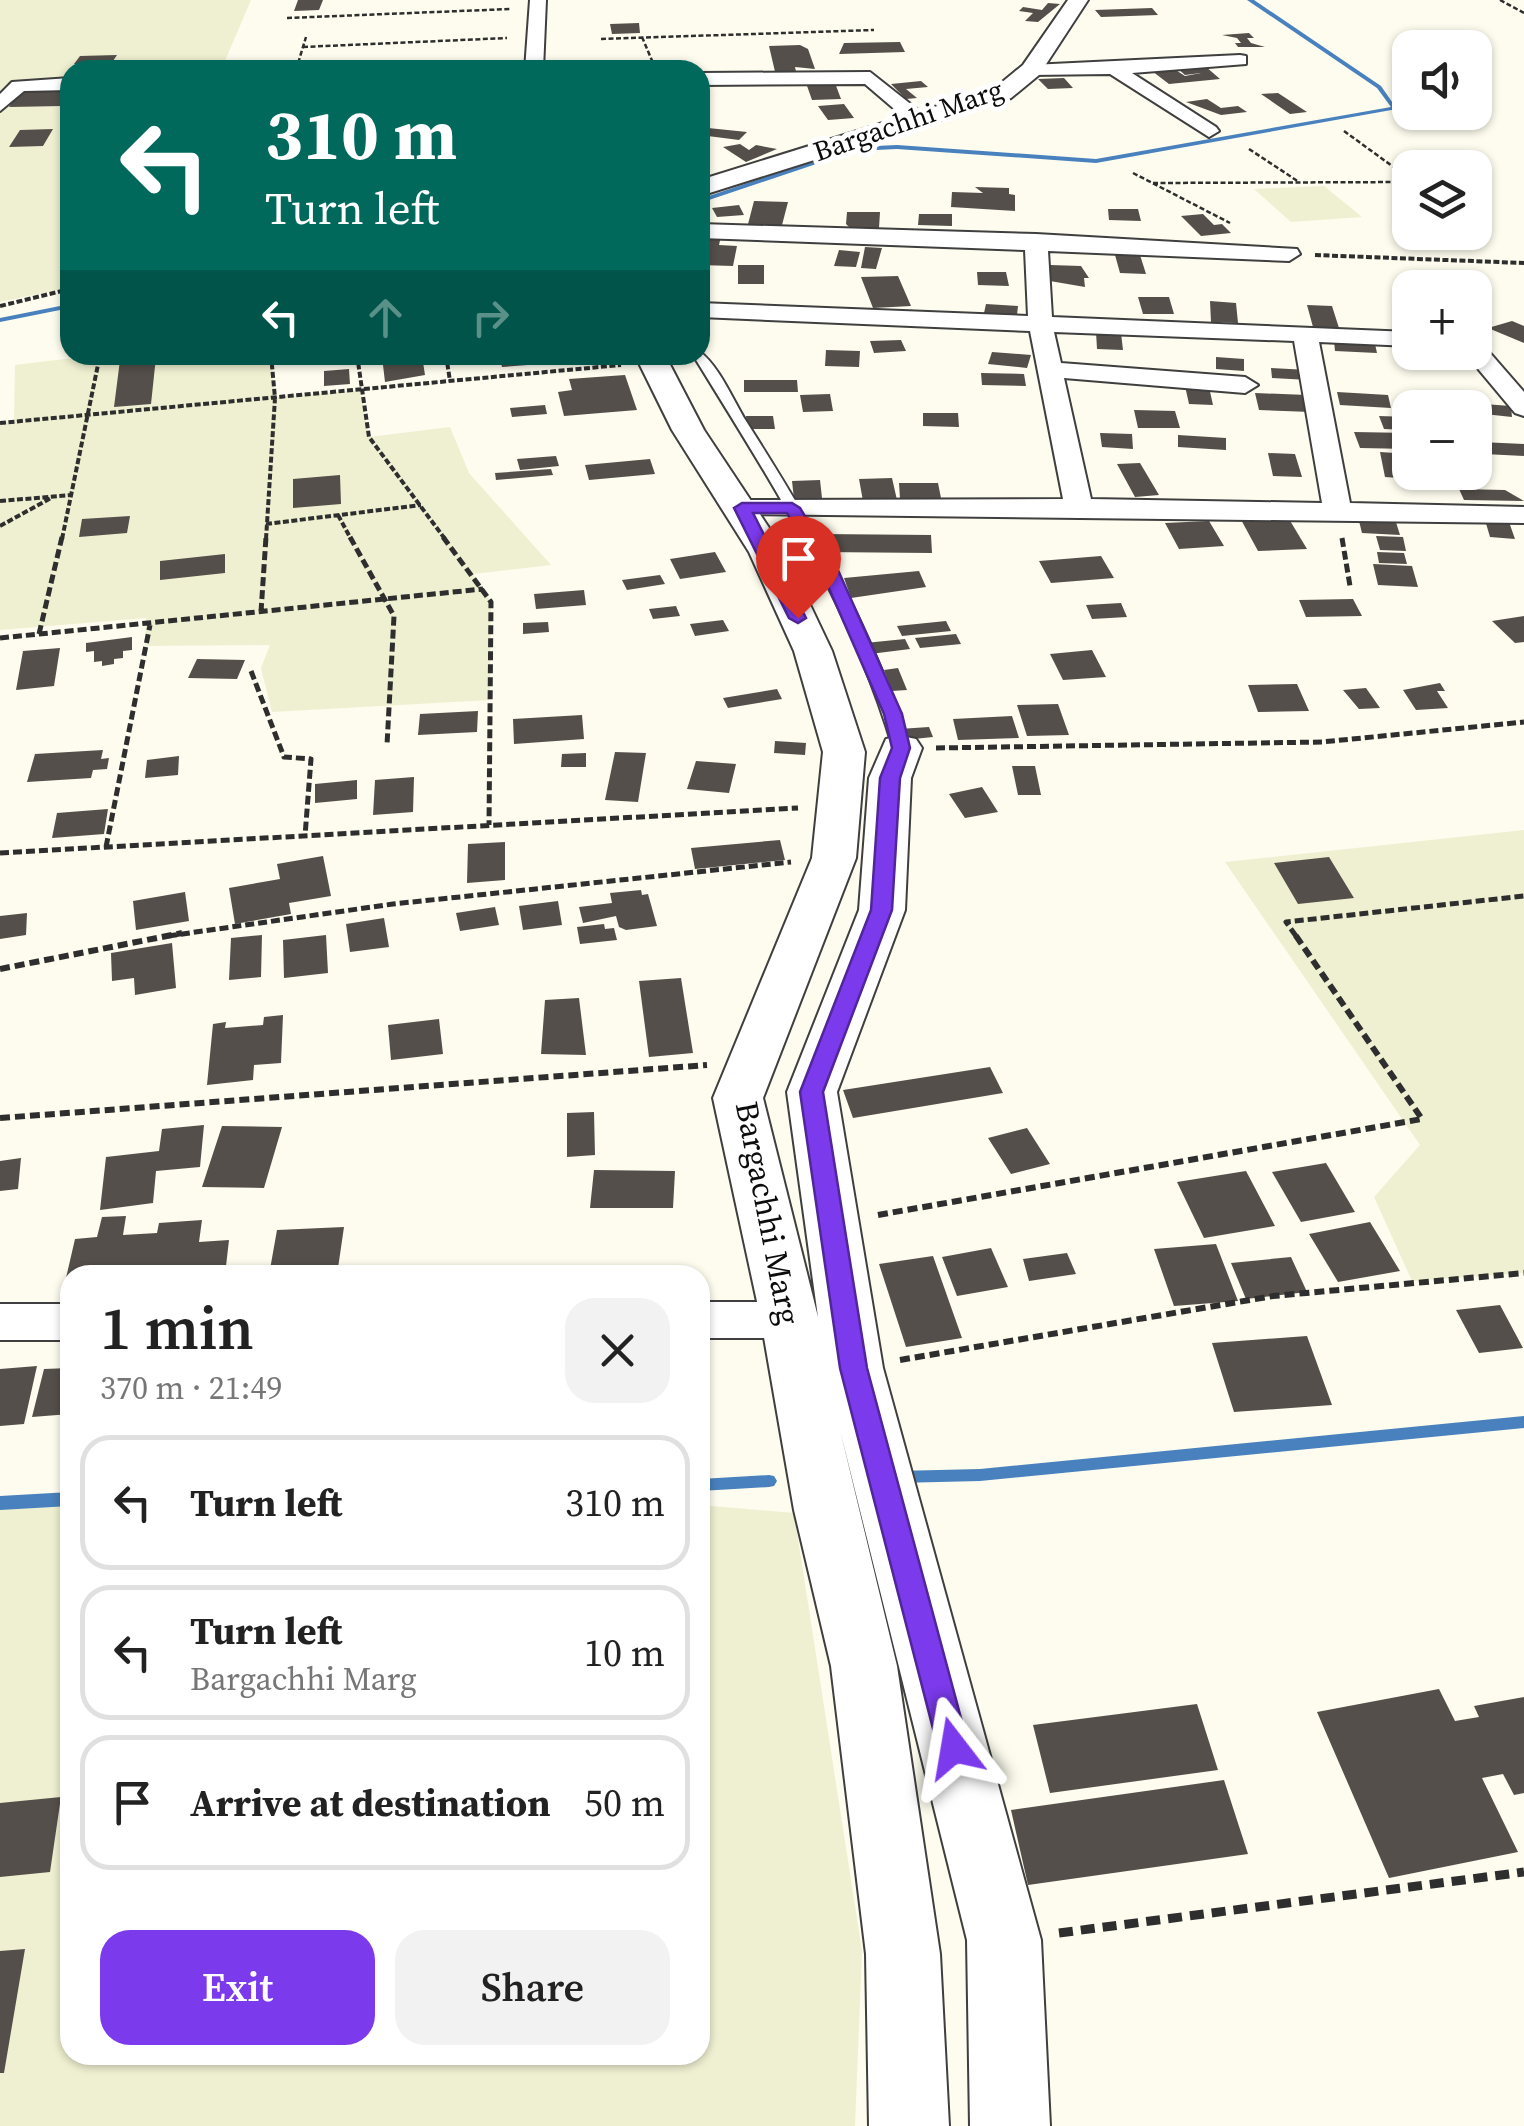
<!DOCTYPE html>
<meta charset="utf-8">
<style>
body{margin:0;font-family:"Source Serif 4",serif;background:#f2f2f2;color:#222;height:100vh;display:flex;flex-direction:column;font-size:38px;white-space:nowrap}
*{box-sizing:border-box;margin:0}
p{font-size:32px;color:#767676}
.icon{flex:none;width:55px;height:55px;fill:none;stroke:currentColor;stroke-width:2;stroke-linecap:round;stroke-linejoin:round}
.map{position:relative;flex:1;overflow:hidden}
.sheet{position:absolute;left:60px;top:1265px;width:650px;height:800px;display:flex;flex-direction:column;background:#fff;border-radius:30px;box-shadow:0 2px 8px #0004}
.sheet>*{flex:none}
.top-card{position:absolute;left:60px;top:60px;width:650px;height:305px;border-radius:30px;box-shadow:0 2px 8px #0004;background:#00695c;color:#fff;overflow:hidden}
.fabs{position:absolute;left:1392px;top:30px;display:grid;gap:20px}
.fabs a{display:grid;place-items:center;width:100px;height:100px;border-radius:20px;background:#fff;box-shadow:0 2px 8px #0004;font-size:50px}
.pin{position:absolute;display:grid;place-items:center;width:85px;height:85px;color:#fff;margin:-102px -42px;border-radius:50% 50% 50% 0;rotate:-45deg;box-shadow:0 0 10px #0007}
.pin .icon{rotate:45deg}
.me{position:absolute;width:110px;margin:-55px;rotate:346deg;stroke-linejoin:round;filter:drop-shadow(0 0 8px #0008)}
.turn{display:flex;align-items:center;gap:35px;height:210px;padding:0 40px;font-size:45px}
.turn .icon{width:130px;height:130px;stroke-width:2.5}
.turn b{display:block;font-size:70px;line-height:85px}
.lanes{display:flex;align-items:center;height:95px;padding:0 40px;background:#0003;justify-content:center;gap:50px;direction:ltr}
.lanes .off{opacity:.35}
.round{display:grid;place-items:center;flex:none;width:105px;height:105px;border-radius:30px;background:#f2f2f2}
.head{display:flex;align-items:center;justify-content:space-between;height:170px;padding:0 40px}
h1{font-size:60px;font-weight:600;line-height:75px}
.primary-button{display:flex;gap:20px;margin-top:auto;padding:20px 40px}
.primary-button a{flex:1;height:115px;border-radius:30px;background:#7c3aed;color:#fff;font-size:40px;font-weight:600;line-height:115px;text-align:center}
.primary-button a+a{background:#f2f2f2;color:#222}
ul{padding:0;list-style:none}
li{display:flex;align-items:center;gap:30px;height:135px;margin:0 20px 15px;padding:0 20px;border:5px solid #e0e0e0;border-radius:30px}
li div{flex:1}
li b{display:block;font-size:38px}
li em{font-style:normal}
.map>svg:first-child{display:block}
.farmland{fill:#eff0d1}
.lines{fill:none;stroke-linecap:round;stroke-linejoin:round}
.stream{fill:#4881bd;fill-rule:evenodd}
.building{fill:#544f4a}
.service-casing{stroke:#3f3f3f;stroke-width:4}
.minor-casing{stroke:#3f3f3f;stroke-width:4}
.tertiary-casing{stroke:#3f3f3f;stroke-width:4}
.path-far4{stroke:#2e2e2e;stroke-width:2.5;stroke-dasharray:5 2.5;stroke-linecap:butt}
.path-far3{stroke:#2e2e2e;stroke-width:4;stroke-dasharray:6 2.5;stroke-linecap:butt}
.path-far2{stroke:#2e2e2e;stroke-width:5;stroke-dasharray:9 4;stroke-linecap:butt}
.path-far1{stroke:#2e2e2e;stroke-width:6;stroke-dasharray:10 5;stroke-linecap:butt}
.path{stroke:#2e2e2e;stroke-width:9;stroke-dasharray:14 8;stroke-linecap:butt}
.service{fill:#fff;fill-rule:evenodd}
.minor{fill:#fff;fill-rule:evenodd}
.tertiary{fill:#fff;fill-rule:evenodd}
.route{fill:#7c3aed;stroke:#51269a;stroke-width:2.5}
.labels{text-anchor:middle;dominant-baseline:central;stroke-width:10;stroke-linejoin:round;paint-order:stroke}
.far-street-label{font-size:28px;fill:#0c0c0c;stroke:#fff}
.street-label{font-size:32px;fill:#0c0c0c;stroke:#fff}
</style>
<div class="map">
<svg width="1524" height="2126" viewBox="0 0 1524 2126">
<rect width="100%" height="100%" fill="#fdfcee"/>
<path class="farmland" d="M0,0H251L221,70H70V287L0,302Z
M1324,186L1362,217L1291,222L1254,189Z
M98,355H271L275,397L360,390L369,437L450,427L469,473L551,565L473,574L491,602L490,700L272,712L261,668L270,645L145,646L146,618L0,630V423L14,421L15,365Z
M1524,830V1273L1412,1281L1374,1197L1420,1145L1225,862Z
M70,1499V2055H700V1505L794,1513L862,1951L855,2126H0V1503Z"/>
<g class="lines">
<path class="stream" d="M1247,0H1254L1381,86L1397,109L1096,163L897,149L855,151L700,203V199L854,147L897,145L1096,159L1391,107L1377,88Z
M70,304V308L0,322V318Z
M1524,1416V1428L980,1481L897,1483L892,1482L889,1477L892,1472L897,1471L980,1469Z
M769,1475L774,1476L777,1481L774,1486L769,1487L700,1491V1479Z
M70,1492V1506L0,1510V1496Z"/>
</g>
<path class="building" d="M298,0H323L319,10L294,11Z
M1048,3L1060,4L1038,22L1025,21L1033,13L1019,11L1023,7L1042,10Z
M1152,8L1158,15L1101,17L1095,10Z
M639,23L640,33L612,34L610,24Z
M1249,33L1254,38H1247L1251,43L1265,47H1238L1235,43H1241L1237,38L1222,35Z
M900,42L905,52L839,54L844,43Z
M800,45L808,49L815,69L795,67L797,76H776L769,46Z
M117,55L111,64H74L80,56Z
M1205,66L1220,79L1169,84L1152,71L1174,69L1185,76L1201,73L1185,75L1177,68Z
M1064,78L1073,88L1048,89L1038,79Z
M921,81L928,87L906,89L917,98L906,99L891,84Z
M806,83H835L841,99L812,100Z
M70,90L62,106L9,107L19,91Z
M1278,93L1307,112L1290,114L1261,94Z
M1207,99L1221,108L1238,106L1247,112L1221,115L1186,102Z
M844,104L854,118L828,120L818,106Z
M708,128L747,132L739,140L700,135Z
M53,129L43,146L9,147L20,130Z
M740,144L749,150L756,145L777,149L746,162L723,147Z
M975,187L1009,188V194L1015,195V211L951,207L952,192L983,193Z
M754,201L788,202L781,229L747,228Z
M739,205L744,215L717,217L712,208Z
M1108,209H1138L1141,221L1109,220Z
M847,212H880L879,228H850L846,224Z
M919,214H952V226L918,225Z
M1203,214L1214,225L1222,224L1231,233L1201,236L1181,216Z
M700,235L721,236L719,245L737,246L733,266L700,265Z
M865,247L882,248L876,269L861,268Z
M839,250L860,252L856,267L834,266Z
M1115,255H1140L1146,274L1120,273Z
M738,265H764V284H738Z
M1050,265L1081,266L1089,278H1084L1085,287L1050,281Z
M977,272H1006L1009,286L978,285Z
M898,276L911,306L873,308L861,277Z
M1138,297H1169L1174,314H1143Z
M1210,301L1236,303L1238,323L1211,322Z
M986,304L1018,306L1017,315L984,313Z
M1307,305L1332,306L1339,328L1313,327Z
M1512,321L1524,326V343L1488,328Z
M1096,332L1121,333L1123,350L1097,349Z
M901,340L906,351L874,353L870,341Z
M1334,341L1375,344L1377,353L1335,351Z
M826,350L860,351L859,367L825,366Z
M992,352L1031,355L1027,368L988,364Z
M499,355H539L541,364L502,367Z
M156,357L151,404L114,407L120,360Z
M1216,357L1244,359V371L1216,369Z
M423,362L425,375L385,382L383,365Z
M1271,368L1308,370L1309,380L1272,378Z
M349,369L350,384L324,386V371Z
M981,373L1024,374L1026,386L982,385Z
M625,375L637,410L564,416L558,392L572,390L569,379Z
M744,380H797L798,392H744Z
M1185,386L1209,387L1213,405L1189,404Z
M1337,392L1388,395L1391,408L1340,405Z
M1255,393L1307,395L1311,412L1259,410Z
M830,394L833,411L803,412L800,395Z
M1470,403L1511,406L1512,417L1475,413Z
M545,405L547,414L512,417L510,408Z
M1134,410L1175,411L1180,428H1138Z
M923,413H958L959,427L923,426Z
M746,416H773L775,429H747Z
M1379,416L1410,417V430L1384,429Z
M1354,432L1410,433V449L1360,448Z
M1100,433L1132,434L1133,449L1102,447Z
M1178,435L1226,438V450L1178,447Z
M1480,442L1524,444V456L1484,454Z
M1380,452L1410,454V472H1428L1430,480L1385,477Z
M1268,453L1295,454L1302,477L1273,476Z
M556,456L559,466L520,470L517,459Z
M650,459L655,474L589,480L585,465Z
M1140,463L1159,495L1135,497L1117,464Z
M551,469L553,475L496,480L495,473Z
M340,475L341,504L293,508V479Z
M892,478L897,500L863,501L859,479Z
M820,480L822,498L794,499L792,481Z
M899,483H938L941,498L900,499Z
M1459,489L1505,490L1524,501L1464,500Z
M1286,514L1307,549L1258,551L1239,516Z
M130,516L127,533L79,537L82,519Z
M1358,517L1395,519L1400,535L1362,533Z
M1485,520L1509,522L1515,539L1490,537Z
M1209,521L1224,546L1179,549L1165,523Z
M821,534L931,535L932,553L821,552Z
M1376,536L1403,537L1406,551L1380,550Z
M715,552L726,572L680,579L670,559Z
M1377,552L1404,553L1407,564L1379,563Z
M225,554V573L160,580V561Z
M1101,556L1114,578L1051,583L1039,561Z
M1373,564L1412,566L1418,587L1378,585Z
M919,571L926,587L851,598L844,578Z
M660,575L665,584L627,590L622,580Z
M584,590L586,605L536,609L534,594Z
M1353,599L1362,616L1306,617L1299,600Z
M1121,603L1127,617L1092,619L1086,605Z
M676,606L680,616L653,619L649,609Z
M1524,616V642L1515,643L1492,621Z
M723,620L729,631L695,636L690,624Z
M946,621L951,631L902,636L897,626Z
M548,622L549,632L523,634V623Z
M956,634L961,644L920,648L915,638Z
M132,637V650L123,651V658L114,659V664L102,666V661L94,662V651L86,652V643Z
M905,639L910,649L870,654L865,643Z
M60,648L54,686L16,690L23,651Z
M1092,650L1106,677L1063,680L1050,654Z
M197,659L245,660L237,679L188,678Z
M898,668L907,690L892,691L884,670Z
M1440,683L1445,691H1437L1448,708L1416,710L1403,690Z
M1297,684L1309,711L1258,712L1248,685Z
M1366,688L1380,708L1359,709L1343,690Z
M777,689L782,699L728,708L723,698Z
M1058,704L1069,735L1027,736L1017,705Z
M478,711L477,732L418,735L420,714Z
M582,715L584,739L514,744L513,719Z
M1012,716L1019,738L958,740L953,719Z
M929,727L933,737L904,740L899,729Z
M775,741L806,743L805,755L774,753Z
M103,750L101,759L109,758L107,769L93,770L91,778L27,782L35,754Z
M615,752L646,753L638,802L605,800Z
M586,753V767H561L562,754Z
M179,756L178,775L145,778L147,760Z
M696,761L736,764L729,793L687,789Z
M1012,766H1035L1041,795H1018Z
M414,777L413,812L373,815L375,780Z
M357,780V799L315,803V784Z
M982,787L998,812L965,818L949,794Z
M108,809L104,834L52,838L57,813Z
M780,840L785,860L695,869L691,848Z
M505,842V880L467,883L468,844Z
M323,856L331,896L289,903L291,914L235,924L229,888L280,879L277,864Z
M1329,857L1354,898L1298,904L1274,863Z
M641,890L642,895L648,894L657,926L626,930L619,927L616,916L583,923L579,907L612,903L610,893Z
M185,892L189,921L136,930L133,901Z
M558,901L562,925L523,930L519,906Z
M495,907L499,925L460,931L456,913Z
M27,913L26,935L0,939V916Z
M384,918L389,947L350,952L346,924Z
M604,924L605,929L614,928L617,940L580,944L577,927Z
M262,935L261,977L229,980L231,938Z
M326,935L328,973L284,978L283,940Z
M172,943L176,988L135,995L134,978L112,981L111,953Z
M681,978L693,1053L649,1057L639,981Z
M579,998L586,1055L541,1054L545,1000Z
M283,1015L281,1063L254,1065L253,1080L207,1085L213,1024L226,1022L225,1028L263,1025L264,1017Z
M439,1019L443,1054L391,1060L388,1025Z
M990,1067L1003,1093L853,1118L843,1090Z
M594,1112L595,1155L567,1157V1113Z
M204,1125L200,1167L156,1171L153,1203L100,1210L106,1157L159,1151L162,1129Z
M222,1126L282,1127L264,1188L202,1187Z
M1027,1128L1050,1164L1011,1174L988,1138Z
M21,1158L18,1189L0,1191V1161Z
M1326,1163L1355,1212L1301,1222L1272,1172Z
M594,1170L675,1171L673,1208H590Z
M1246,1171L1275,1226L1204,1238L1177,1182Z
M126,1216L123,1235L157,1233L159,1223L202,1220L199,1242L229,1240L225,1275H70V1303L60,1304L75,1239L97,1237L102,1217Z
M1370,1222L1400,1271L1338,1282L1309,1234Z
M344,1227L337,1275H269L277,1230Z
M1216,1244L1238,1301L1174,1306L1154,1249Z
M991,1248L1008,1287L957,1296L942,1257Z
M1067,1253L1076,1274L1029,1281L1023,1259Z
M933,1256L962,1338L906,1347L879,1264Z
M1291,1257L1307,1292L1246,1299L1231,1263Z
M624,1269L680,1270V1275H623Z
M1500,1305L1523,1348L1479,1353L1456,1310Z
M1307,1336L1332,1405L1234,1412L1212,1343Z
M37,1366L24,1424L0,1426V1369Z
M70,1368V1414L32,1417L44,1369Z
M1439,1689L1455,1721L1479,1717L1474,1706L1524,1697V1793L1514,1795L1503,1774L1482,1778L1518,1852L1389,1878L1317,1712Z
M1197,1704L1218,1770L1050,1793L1033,1725Z
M1224,1780L1248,1854L1028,1885L1011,1810Z
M61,1797L50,1872L0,1877V1803Z
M25,1949L4,2073H0V1951Z"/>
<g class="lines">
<defs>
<path id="service" d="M700,352C719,366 733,400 746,421C812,525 874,629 909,748L907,752H895L893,748C851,604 771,482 693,355H700Z"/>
<path id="minor" d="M530,0H546L543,70H525Z
M1240,55L1246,56V64L1132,73L1216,127L1219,131L1209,137L1110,74L1031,75L1022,70L1031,65Z
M870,72L927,117V125H913L865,84L700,85V73Z
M70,78V90L24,91L0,111V94L12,82Z
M700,224L1036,234L1297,249L1300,254L1289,261L1048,251L1052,317L1410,332V346L1319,342L1350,503L1524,507V523L732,514L728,508L732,502L742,500L1063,499L1030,331L700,317V303L1028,316L1025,250L700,238ZM1054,332L1294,341L1322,503L1091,499L1064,378L1245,393L1258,385L1245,377L1061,363Z
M1475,344L1484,346L1524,392V416L1515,413L1464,352H1475Z
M700,1302H790L806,1307L813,1320L806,1333L790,1338H700Z
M0,1304H70V1340H0Z"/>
<path id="tertiary" d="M1068,0H1088L1039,75L1011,98L700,196V180L995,88L1023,65Z
M635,355H665L704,430L785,552L832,651L865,752L856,858L763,1098L818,1317L787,1092L859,910L869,778L886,739L901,736L916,739L922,748L911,778L905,910L837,1092L883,1368L1041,1940L1050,2126H970L967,1940L840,1430L897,1666L940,1954L949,2126H869L866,1954L831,1666L794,1510L761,1320L713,1098L812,858L823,752L794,651L749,552L672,430Z"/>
</defs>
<use href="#service" class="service-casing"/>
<use href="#minor" class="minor-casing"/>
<use href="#tertiary" class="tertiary-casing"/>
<path class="path-far4" d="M1500,0L1524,13
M287,18L510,9
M642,37L656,70
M601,39L874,30
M303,47L507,38
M296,70L306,37
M1344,131L1410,179
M1249,149L1299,182
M1133,173L1230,223
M1153,183L1410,182"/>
<path class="path-far3" d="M1315,255L1524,263
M0,306L70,289
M357,355L369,437L445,539
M446,355L450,381
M0,423L621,365
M0,501L72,495
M338,515L351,539
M266,524L421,505
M0,526L51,498
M62,539L100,355
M266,539L275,398L271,355"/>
<path class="path-far2" d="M350,537L394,616L387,745
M443,537L491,602L489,825
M1342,538L1350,586
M261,612L266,537
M39,634L62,537
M0,638L483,589
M251,671L284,757L311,759L305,836
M936,748L1322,742L1524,722
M106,847L150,625
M0,853L798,808
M168,936L393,904L791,862
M1296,936L1286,922L1524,896"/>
<path class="path-far1" d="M0,969L182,933
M0,1118L707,1065
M878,1215L1422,1119L1294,933
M900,1360L1273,1296L1524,1273"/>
<path class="path" d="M1059,1933L1524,1872"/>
<use href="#service" class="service"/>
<use href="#minor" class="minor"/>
<use href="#tertiary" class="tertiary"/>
</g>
<path class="route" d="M742,503H792L800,508L838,570L902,714L910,748L900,778L892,910L823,1092L867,1368L969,1748L965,1758L954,1762L942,1758L938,1748L840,1368L800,1092L871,910L880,778L892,748L884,714L821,570L787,513H753L806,618L798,623L789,618L734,508Z"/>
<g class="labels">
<g class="far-street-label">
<text transform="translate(908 120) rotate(-19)">Bargachhi Marg</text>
</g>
<g class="street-label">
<text transform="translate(768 1213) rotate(79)">Bargachhi Marg</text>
</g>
</g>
</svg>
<div class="fabs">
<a><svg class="icon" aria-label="sound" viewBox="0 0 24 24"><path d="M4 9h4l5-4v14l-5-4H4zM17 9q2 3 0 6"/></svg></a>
<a><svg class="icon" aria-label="layers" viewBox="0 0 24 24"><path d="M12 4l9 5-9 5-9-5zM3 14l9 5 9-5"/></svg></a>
<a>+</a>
<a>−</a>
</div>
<div class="pin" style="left:798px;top:618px;background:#d93025"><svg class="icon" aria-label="arrive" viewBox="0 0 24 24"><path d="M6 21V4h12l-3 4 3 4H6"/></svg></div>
<svg class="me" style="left:954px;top:1748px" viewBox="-20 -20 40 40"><path d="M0-17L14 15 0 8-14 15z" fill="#7c3aed" stroke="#fff" stroke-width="4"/></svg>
<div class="top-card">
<div class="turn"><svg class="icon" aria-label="left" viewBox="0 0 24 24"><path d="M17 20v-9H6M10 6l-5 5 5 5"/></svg><div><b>310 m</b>Turn left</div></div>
<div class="lanes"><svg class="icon" aria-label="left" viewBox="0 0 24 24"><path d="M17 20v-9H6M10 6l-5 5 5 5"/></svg><svg class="icon off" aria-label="ahead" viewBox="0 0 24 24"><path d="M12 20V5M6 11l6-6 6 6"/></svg><svg class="icon off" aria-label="right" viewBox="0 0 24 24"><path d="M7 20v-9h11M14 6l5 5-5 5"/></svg></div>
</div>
<section class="sheet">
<div class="head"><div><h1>1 min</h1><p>370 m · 21:49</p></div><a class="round"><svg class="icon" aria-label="close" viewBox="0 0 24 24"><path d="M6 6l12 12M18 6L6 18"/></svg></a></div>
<ul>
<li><svg class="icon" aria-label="left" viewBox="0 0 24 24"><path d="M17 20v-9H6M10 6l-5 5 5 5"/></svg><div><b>Turn left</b></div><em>310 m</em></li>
<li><svg class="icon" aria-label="left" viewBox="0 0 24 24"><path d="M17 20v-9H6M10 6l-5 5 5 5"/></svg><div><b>Turn left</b><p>Bargachhi Marg</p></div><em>10 m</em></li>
<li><svg class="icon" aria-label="arrive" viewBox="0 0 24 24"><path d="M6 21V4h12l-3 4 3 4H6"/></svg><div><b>Arrive at destination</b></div><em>50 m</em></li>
</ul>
<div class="primary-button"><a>Exit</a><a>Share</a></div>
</section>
</div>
